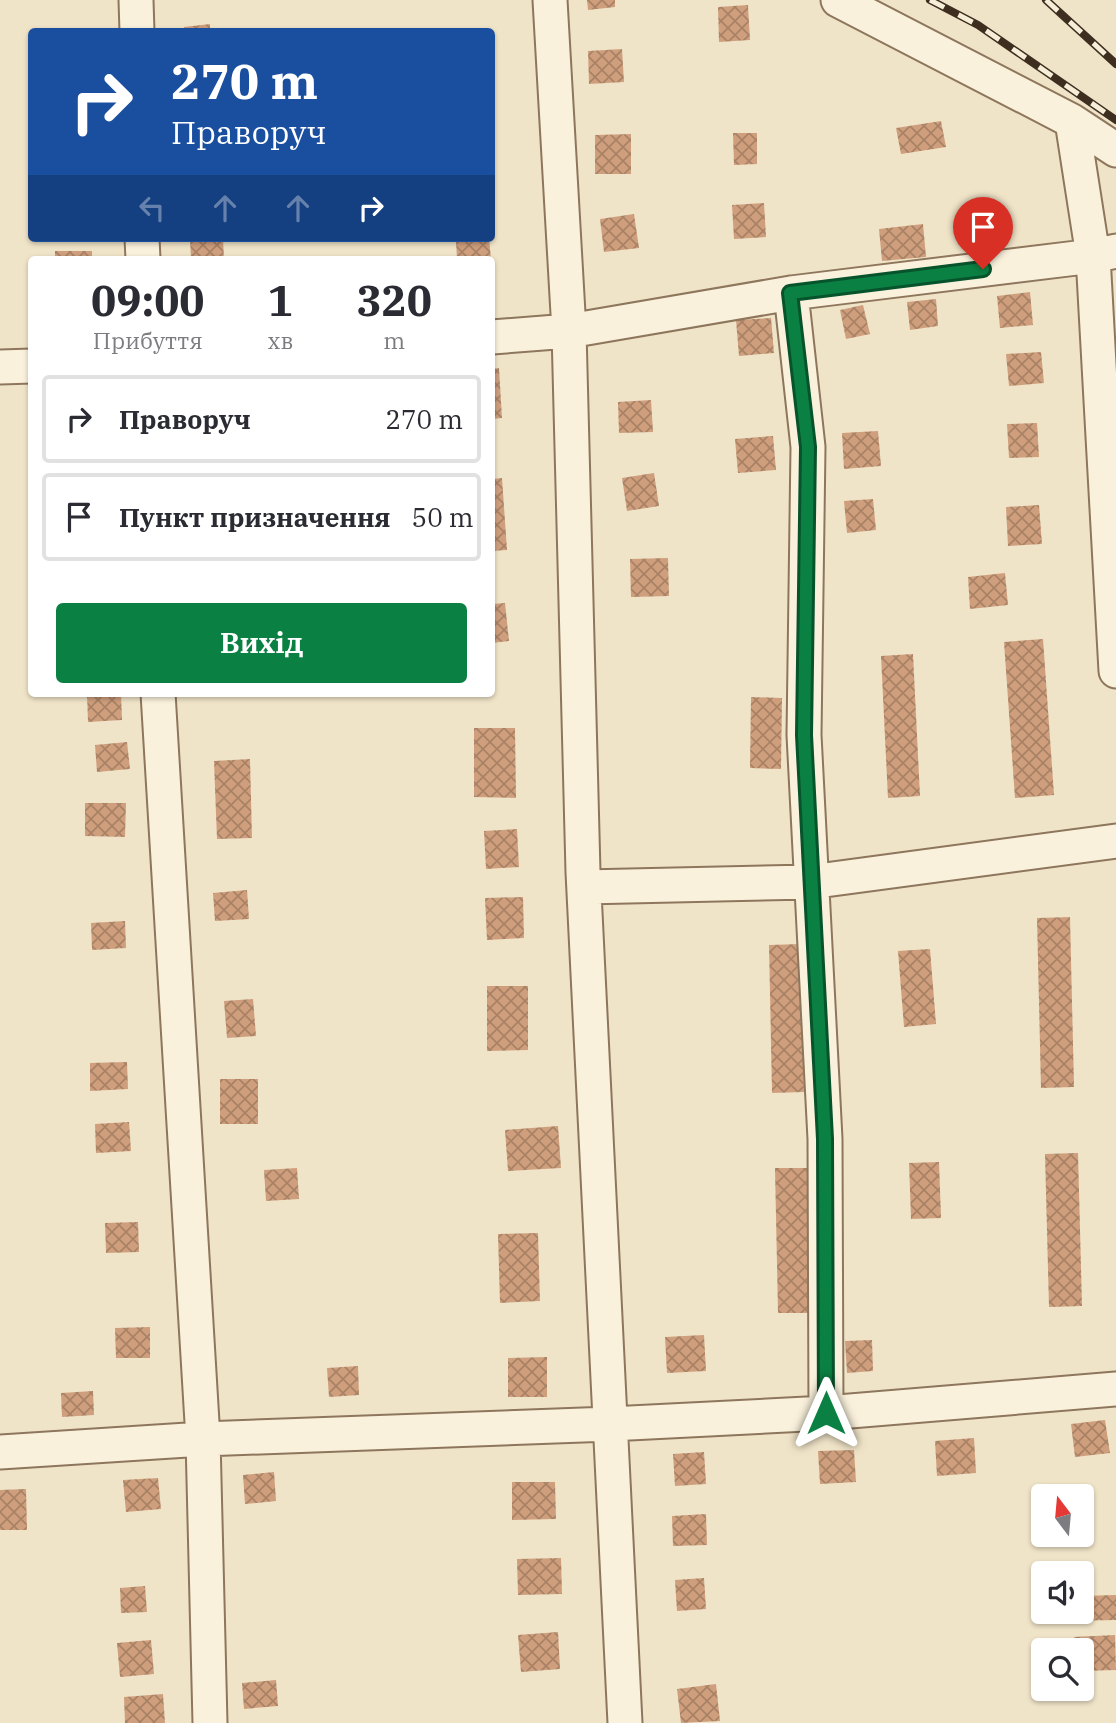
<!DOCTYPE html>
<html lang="uk">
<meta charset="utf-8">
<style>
body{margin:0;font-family:"IBM Plex Serif",serif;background:#f7f7f7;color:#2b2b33;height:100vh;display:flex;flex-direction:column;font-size:26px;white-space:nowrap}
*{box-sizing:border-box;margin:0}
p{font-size:23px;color:#7c7c81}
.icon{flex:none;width:38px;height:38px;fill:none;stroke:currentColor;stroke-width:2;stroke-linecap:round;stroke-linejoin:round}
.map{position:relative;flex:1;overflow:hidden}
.details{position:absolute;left:28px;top:256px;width:467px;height:441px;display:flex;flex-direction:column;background:#fff;border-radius:7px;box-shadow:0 2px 5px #0004}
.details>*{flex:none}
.banner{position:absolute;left:28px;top:28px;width:467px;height:214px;border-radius:7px;box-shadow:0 2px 5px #0004;background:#1a4fa0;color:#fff;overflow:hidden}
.needle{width:46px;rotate:344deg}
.tools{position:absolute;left:1031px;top:1484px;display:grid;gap:14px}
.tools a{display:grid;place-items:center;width:63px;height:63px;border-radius:7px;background:#fff;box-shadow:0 2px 5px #0004;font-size:35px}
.pin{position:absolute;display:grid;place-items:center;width:60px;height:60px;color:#fff;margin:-72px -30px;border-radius:50% 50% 50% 0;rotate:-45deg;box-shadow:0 0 7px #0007}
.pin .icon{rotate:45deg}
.me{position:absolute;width:77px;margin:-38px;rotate:0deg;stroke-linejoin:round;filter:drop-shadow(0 0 5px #0008)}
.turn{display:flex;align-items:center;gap:24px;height:147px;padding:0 28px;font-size:32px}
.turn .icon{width:91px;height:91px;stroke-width:2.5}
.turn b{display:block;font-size:49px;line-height:60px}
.lanes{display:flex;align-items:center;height:66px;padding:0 28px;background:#0003;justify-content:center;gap:35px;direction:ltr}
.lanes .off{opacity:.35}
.eta{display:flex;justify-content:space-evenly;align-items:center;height:119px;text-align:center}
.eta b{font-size:42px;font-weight:700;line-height:49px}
.primary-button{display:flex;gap:14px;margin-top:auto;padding:14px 28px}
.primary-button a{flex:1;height:80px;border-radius:7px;background:#0b8043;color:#fff;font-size:28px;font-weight:700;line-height:80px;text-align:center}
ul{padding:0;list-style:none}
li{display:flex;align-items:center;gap:21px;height:88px;margin:0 14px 10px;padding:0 14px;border:4px solid #e1e1e2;border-radius:7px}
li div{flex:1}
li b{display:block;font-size:26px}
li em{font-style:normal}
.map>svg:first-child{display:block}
.building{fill:url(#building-cross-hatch)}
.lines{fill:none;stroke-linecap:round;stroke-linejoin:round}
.minor-casing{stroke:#8d765c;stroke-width:37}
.minor{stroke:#faf1dc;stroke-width:33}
.rail-casing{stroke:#3d2e20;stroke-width:8}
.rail{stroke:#f7eed8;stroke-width:5;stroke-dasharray:16;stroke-linecap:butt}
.route-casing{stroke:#07532c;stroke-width:18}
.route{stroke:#0b8043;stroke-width:12}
</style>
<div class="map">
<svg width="1116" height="1723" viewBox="0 0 1116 1723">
<defs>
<pattern id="building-cross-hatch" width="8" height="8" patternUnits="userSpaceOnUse" patternTransform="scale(1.75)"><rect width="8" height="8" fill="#cf9f7d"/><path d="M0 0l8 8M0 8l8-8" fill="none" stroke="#a98266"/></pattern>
</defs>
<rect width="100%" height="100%" fill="#f0e4c8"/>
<path class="building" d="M587,0H615V7L588,10Z
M748,5L750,40L719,42L718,7Z
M210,24V32H184V27Z
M622,49L624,82L589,84L588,51Z
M941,121L946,147L901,154L896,128Z
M733,133H757V164L734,165Z
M631,134V174H595V135Z
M764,203L766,237L734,239L732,205Z
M634,214L639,248L604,252L600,219Z
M923,224L926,257L882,261L879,229Z
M190,238H223L224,259H191Z
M489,238L491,259H457L456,241Z
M55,251H92V259H55Z
M1030,292L1033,325L1000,328L997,296Z
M936,299L938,326L910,330L907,302Z
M863,305L870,334L846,339L840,310Z
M771,318L774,353L739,356L736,320Z
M1041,352L1044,383L1009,386L1006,354Z
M499,368L502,418L492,419V369Z
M651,400L653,432L619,433L618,402Z
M1037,423L1039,457L1009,458L1007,424Z
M878,431L881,466L844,469L842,433Z
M773,436L776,470L738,473L735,439Z
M654,473L659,506L627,511L622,478Z
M502,478L507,550L492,551V479Z
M873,499L876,530L847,533L844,501Z
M1039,505L1042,544L1008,546L1006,507Z
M668,558L669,596L631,597L630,559Z
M1005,573L1008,605L970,609L968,577Z
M505,603L509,641L492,643V604Z
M1043,639L1054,795L1015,798L1004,642Z
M913,654L920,796L888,798L881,656Z
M105,693H121L122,720L88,722L87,694Z
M751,697L782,698L781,769L750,768Z
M474,728H515L516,798L474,797Z
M127,742L130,769L97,772L95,745Z
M250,759L252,838L217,839L214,761Z
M85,803H126L125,837L85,836Z
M517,829L519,867L486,869L484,831Z
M247,890L249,919L215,921L213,893Z
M523,897L524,938L487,940L485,898Z
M1070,917L1074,1087L1041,1088L1037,918Z
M125,921L126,948L92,950L91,923Z
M801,944L804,1092L772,1093L769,945Z
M930,949L936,1024L904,1027L898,951Z
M487,986H528V1050L487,1051Z
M253,999L256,1036L227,1038L224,1001Z
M127,1062L128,1089L90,1091V1063Z
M220,1079H258V1124H220Z
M129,1122L131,1151L96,1153L95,1124Z
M558,1126L561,1168L508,1171L505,1130Z
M1078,1153L1082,1306L1049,1307L1045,1154Z
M939,1162L941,1218L911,1219L909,1163Z
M297,1168L299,1199L266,1201L264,1170Z
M775,1168H808L811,1313H778Z
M138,1222L139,1252L106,1253L105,1223Z
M538,1233L540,1301L500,1303L498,1234Z
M150,1327V1358H116L115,1328Z
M704,1335L706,1371L667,1373L665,1337Z
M872,1340L873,1371L847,1373L845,1341Z
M547,1357V1397H508V1358Z
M358,1366L359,1395L329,1397L327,1368Z
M93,1391L94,1415L62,1417L61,1393Z
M1105,1420L1110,1453L1075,1457L1071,1424Z
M974,1438L976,1473L937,1476L935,1441Z
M854,1450L856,1482L820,1484L818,1451Z
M704,1452L706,1484L675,1486L673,1454Z
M274,1472L276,1501L245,1504L243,1475Z
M158,1478L161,1509L126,1512L123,1480Z
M512,1482H555L556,1519L512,1520Z
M26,1489L27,1530H0V1490Z
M706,1514L707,1545L673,1546L672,1516Z
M561,1558L562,1594L518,1595L517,1559Z
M704,1578L706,1609L677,1611L675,1580Z
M145,1586L147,1612L121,1613L120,1588Z
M1116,1595V1620L1065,1621V1612H1082V1596Z
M558,1632L560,1669L521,1672L518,1635Z
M1115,1635L1116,1670L1082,1671V1650H1075L1074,1637Z
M151,1640L154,1674L120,1677L117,1643Z
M276,1680L278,1706L244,1709L242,1683Z
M716,1684L720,1721L681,1723L677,1689Z
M163,1694L165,1723H125L124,1697Z"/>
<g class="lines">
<defs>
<path id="minor" d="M136,0L137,32
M550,0L569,331L583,872L625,1723
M838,0L1072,121L1116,150
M1072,121L1093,256L1116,671
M142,238L143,259
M791,293L808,447L804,735L825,1139L826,1413
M492,337L569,331L791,293L1093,256L1116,251
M0,367L32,366
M158,693L203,1439L210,1723
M584,887L810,882L1116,841
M0,1452L203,1439L610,1424L826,1413L1116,1389"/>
</defs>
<use href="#minor" class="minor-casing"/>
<use href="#minor" class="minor"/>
<defs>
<path id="rail" d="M930,0L978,25L1116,120
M1046,0L1116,64"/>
</defs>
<use href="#rail" class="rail-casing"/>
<use href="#rail" class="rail"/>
</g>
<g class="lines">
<defs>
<path id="route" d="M826,1413L825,1139L804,735L808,447L790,293L983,269"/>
</defs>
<use href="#route" class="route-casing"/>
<use href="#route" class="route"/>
</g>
</svg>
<div class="tools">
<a><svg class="needle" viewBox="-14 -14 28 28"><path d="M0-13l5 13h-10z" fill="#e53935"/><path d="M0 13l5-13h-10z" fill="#7c7c81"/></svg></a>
<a><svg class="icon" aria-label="sound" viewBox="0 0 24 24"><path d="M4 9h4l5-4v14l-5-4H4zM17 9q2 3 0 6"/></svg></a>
<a><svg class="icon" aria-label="search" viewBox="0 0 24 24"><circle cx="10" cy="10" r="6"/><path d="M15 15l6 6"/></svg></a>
</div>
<div class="pin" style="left:983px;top:269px;background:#d93025"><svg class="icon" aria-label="arrive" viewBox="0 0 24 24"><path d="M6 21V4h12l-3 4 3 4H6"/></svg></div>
<svg class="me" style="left:826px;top:1413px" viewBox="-20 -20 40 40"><path d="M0-17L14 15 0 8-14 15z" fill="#0b8043" stroke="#fff" stroke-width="4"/></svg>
<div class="banner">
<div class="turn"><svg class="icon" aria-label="right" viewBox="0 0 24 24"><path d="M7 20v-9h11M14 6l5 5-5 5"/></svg><div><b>270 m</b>Праворуч</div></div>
<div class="lanes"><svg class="icon off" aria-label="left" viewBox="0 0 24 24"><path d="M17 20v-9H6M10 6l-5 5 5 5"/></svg><svg class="icon off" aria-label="ahead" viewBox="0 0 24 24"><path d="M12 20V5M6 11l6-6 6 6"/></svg><svg class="icon off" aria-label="ahead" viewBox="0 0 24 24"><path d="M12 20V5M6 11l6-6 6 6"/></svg><svg class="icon" aria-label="right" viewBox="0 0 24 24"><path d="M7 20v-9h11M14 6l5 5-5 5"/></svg></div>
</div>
<section class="details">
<div class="eta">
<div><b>09:00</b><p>Прибуття</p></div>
<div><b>1</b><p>хв</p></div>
<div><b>320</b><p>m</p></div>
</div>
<ul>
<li><svg class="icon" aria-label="right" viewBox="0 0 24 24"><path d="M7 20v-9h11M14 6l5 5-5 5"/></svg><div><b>Праворуч</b></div><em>270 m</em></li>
<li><svg class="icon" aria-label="arrive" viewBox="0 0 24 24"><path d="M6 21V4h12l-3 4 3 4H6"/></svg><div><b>Пункт призначення</b></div><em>50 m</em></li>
</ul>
<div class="primary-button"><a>Вихід</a></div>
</section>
</div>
